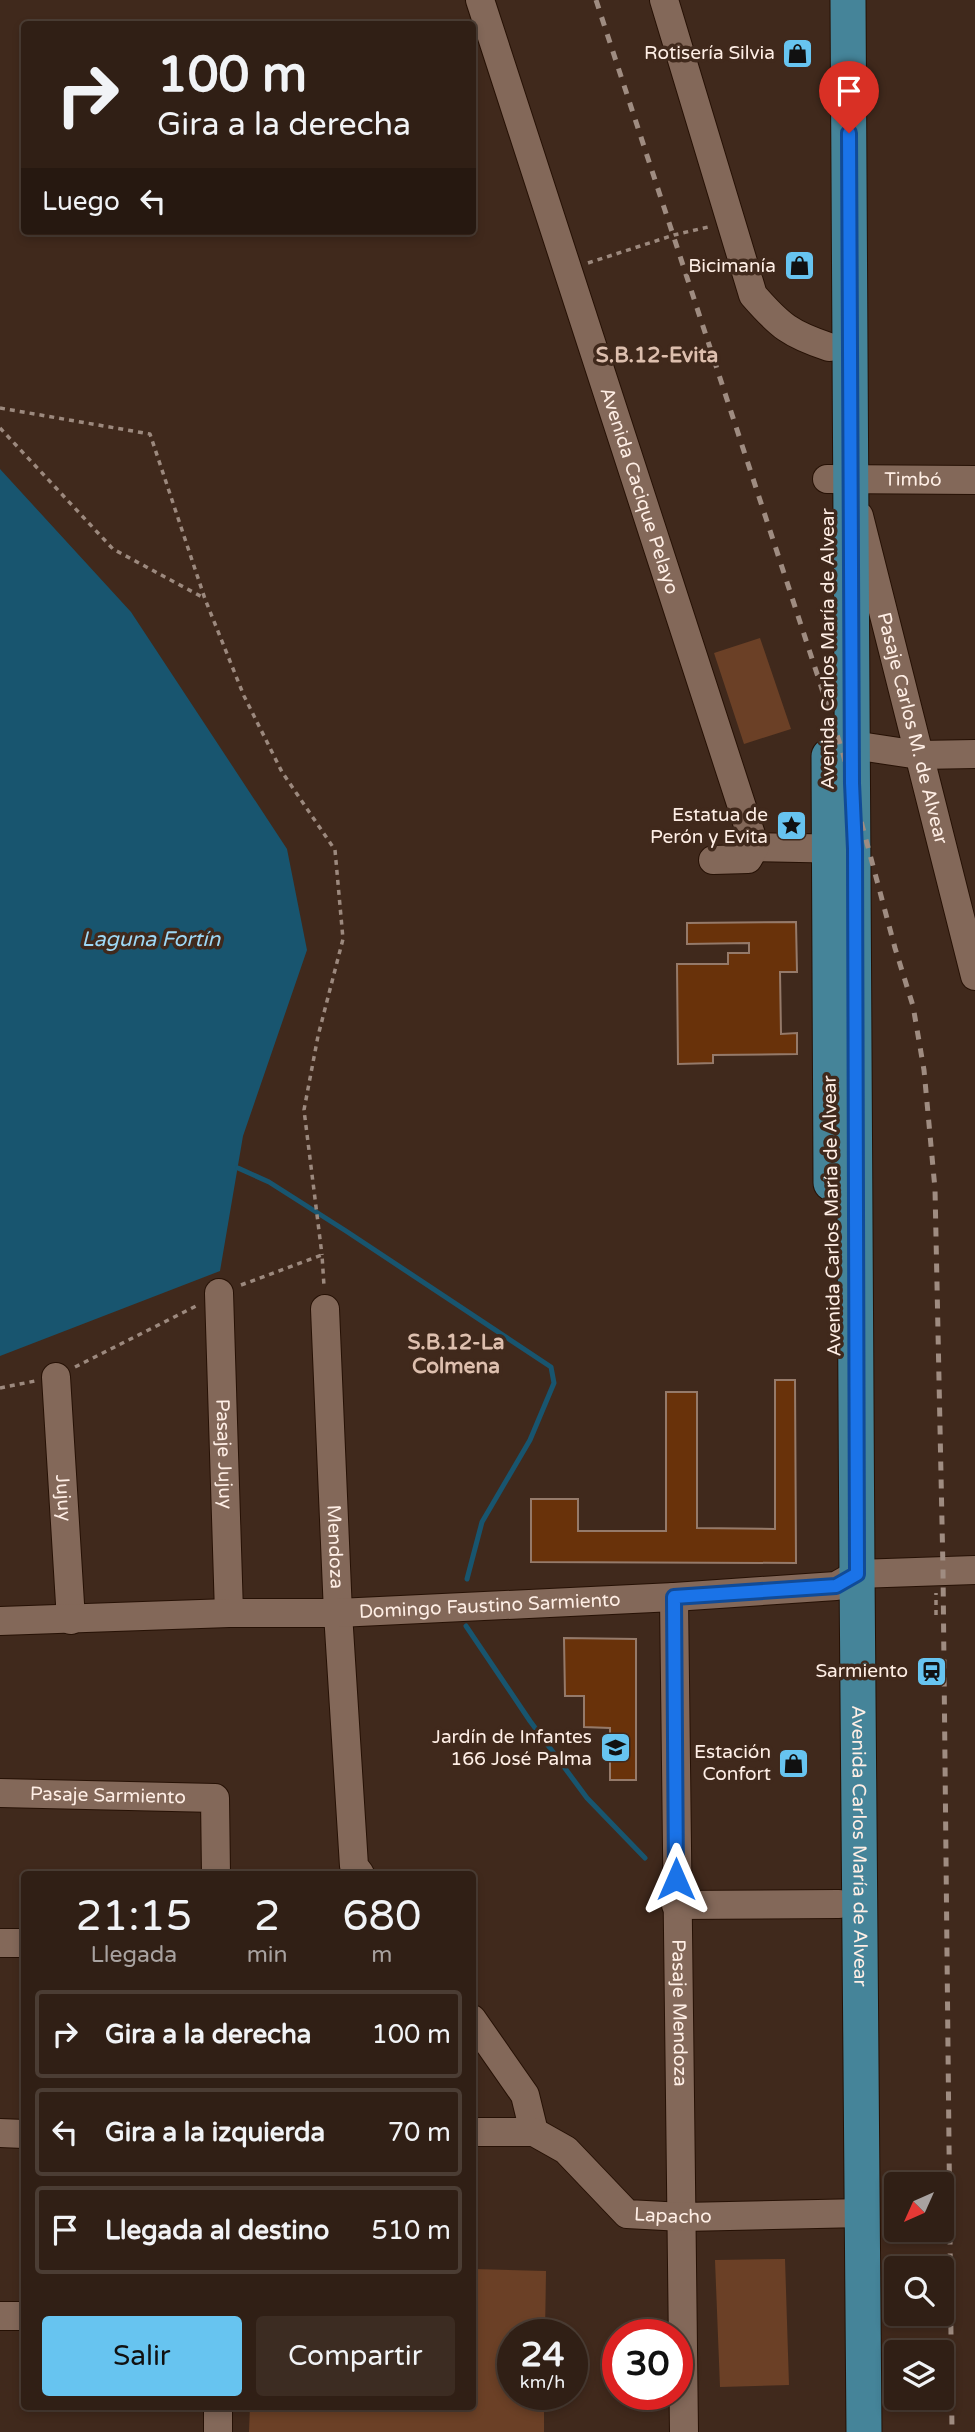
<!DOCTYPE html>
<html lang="es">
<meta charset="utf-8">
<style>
body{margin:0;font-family:"Varela Round",sans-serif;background:#3c2c22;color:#f1f3f6;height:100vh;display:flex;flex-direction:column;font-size:26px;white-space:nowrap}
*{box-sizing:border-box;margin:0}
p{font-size:23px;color:#a8a2a0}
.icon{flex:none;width:38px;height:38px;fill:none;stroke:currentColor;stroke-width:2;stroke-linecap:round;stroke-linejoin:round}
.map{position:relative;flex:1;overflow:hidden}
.drawer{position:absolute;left:21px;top:1871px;width:455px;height:539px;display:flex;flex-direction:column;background:#301f15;border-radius:7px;box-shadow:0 4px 10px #0003,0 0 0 2px #4b3d34}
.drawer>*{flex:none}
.top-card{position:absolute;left:21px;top:21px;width:455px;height:214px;border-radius:7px;box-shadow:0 4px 10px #0003,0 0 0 2px #4b3d34;background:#301f15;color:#f1f3f6;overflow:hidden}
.needle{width:46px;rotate:225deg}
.tools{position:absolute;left:884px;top:2172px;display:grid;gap:14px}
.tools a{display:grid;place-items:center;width:70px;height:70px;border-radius:7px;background:#301f15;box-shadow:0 4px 10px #0003,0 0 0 2px #4b3d34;font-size:35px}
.speed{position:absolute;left:497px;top:2319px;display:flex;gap:14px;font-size:35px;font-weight:700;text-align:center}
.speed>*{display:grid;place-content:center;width:91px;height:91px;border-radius:50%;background:#301f15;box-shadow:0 4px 10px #0003,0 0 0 2px #4b3d34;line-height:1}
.speed small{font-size:18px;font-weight:400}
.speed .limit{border:10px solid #d22;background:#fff;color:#111}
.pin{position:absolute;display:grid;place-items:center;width:60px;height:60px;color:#fff;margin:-72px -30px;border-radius:50% 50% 50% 0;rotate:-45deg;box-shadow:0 0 7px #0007}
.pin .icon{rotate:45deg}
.me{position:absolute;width:77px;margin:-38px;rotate:0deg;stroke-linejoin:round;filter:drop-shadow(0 0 5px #0008)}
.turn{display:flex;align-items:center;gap:24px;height:147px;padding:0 21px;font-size:32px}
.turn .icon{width:91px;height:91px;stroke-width:2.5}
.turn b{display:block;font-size:49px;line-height:60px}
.then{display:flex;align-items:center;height:66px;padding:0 21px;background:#0003;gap:14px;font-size:26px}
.eta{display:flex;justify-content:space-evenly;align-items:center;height:119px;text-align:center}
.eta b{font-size:42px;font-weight:600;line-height:49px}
.cta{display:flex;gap:14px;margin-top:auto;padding:14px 21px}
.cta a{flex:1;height:80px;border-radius:7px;background:#67c4f0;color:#111;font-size:28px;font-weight:600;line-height:80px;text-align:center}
.cta a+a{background:#3c2c22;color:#f1f3f6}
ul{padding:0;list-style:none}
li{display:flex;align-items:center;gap:21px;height:88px;margin:0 14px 10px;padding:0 7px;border:4px solid #4b3d34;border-radius:7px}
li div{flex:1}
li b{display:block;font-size:26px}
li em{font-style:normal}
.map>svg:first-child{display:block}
.green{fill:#6b4026}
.water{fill:#18556f}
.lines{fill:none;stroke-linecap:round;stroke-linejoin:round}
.stream{stroke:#18556f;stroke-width:5}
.building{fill:#69320a;stroke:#957a6a;stroke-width:2}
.minor-casing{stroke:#261105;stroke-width:30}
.major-casing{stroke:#261105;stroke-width:37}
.path{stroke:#9c897e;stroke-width:3.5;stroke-dasharray:5 5;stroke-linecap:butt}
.minor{stroke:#836859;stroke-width:28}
.major{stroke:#458499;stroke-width:35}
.rail{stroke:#9f8c81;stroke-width:5;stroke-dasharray:9 9;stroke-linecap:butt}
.route-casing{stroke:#114b97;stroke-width:18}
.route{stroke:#1a73e8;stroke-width:12}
.labels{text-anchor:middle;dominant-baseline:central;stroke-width:7;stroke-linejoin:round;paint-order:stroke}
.poi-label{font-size:19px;fill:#feeee5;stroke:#40291c;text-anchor:end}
.street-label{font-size:19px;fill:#feeee5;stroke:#40291c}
.neighbourhood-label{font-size:21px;font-weight:bold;fill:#ddbfae;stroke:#40291c}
.water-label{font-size:21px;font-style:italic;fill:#9dd8f6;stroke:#40291c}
</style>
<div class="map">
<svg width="975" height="2432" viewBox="0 0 975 2432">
<rect width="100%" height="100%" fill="#40291c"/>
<path class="green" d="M760,638L791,729L744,744L714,653Z
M785,2259L789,2385L720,2387L715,2260Z
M473,2269L546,2271L545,2334H513V2394H544V2432H249L250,2406H472Z"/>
<path class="water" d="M0,469L131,612L287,849L307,950L243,1136L220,1271L0,1356Z"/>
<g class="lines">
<path class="stream" d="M238,1168L269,1182L346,1231L551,1367L554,1383L530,1440L482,1522L467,1579
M466,1626L530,1721L587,1798L645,1858"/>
</g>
<path class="building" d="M796,922L797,972H780L781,1034L797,1033V1054L713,1055V1063L678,1064L677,964H728V953H749V943L687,944V923Z
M775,1380H795L796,1563L531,1562V1499H578V1531H666V1392H697V1528L775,1529Z
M564,1638L636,1639V1780H610V1728L584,1727V1696H565Z"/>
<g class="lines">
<defs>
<g id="minor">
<path id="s1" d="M480,0L755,847"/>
<path d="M664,0L753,295C780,326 790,334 829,347"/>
<path id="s2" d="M827,479L975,480"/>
<path id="s3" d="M859,516L975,976"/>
<path d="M835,752L853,745L919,755L975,754"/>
<path d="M755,847L850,849"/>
<path d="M713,860L748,859L755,847"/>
<path id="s4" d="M219,1293L229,1613"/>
<path id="s5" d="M325,1309L338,1613L354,1866L360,1874"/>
<path id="s6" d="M56,1377L71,1620"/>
<path id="s7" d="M674,1597C676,1875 683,2153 684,2432"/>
<path id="s8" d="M0,1621L229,1613H338L674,1597L836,1586L857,1574L975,1570"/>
<path id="s9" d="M0,1793L215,1798L216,1874"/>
<path d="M676,1905L839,1904"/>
<path d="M0,1943H24"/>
<path d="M472,2019L525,2095L534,2132"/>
<path id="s10" d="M472,2132H534L566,2150L627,2214L683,2217L862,2213"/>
<path d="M0,2133L24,2134"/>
<path d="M0,2316H24"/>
<path d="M218,2406V2432"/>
</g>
<g id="major">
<path id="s11" d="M848,0L857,1574L864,2432"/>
<path d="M829,756L831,1183"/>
</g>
</defs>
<use href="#minor" class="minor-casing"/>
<use href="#major" class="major-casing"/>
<path class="path" d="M588,263L674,235L708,227
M0,408L150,434L205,599L244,696L282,772L335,850L343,939L318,1036L304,1110L322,1255
M0,428L113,549L204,598
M241,1285L322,1255L324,1286
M75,1367L196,1306
M0,1388L35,1381
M936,1615V1593"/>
<use href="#minor" class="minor"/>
<use href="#major" class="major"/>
<path class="rail" d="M596,0L842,750L895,948L913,1006L924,1070L935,1189L943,1570L952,2432"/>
</g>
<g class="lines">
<defs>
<path id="route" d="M676,1879L674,1597L836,1586L857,1574L855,849L852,783L849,133"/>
</defs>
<use href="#route" class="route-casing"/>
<use href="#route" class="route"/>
</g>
<defs>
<symbol id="shop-square" viewBox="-11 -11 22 22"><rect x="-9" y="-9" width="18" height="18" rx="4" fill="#67c4f0" stroke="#40291c"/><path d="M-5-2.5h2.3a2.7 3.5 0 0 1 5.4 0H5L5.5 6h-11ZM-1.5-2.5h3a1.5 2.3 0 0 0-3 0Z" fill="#111"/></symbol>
<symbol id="sight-square" viewBox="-11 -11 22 22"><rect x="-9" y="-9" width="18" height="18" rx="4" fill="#67c4f0" stroke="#40291c"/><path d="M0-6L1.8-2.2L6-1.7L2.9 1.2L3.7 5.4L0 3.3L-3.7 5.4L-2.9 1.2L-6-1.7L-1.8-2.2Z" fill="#111"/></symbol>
<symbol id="station-square" viewBox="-11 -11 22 22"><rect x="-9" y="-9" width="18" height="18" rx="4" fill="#67c4f0" stroke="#40291c"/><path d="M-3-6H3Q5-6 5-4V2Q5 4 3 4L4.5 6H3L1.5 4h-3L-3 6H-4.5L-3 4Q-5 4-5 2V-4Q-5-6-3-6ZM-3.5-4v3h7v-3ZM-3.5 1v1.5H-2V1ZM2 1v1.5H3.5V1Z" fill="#111"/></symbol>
<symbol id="school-square" viewBox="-11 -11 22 22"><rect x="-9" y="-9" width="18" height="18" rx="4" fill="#67c4f0" stroke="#40291c"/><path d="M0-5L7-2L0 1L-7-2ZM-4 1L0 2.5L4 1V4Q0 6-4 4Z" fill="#111"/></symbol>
</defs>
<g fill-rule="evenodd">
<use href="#shop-square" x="780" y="36" width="35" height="35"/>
<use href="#shop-square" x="782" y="248" width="35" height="35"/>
<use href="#sight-square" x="774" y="808" width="35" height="35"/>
<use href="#station-square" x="914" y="1654" width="35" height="35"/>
<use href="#school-square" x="598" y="1730" width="35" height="35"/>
<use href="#shop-square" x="776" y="1746" width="35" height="35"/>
</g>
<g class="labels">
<g class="poi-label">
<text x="775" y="53">Rotisería Silvia</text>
<text x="776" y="266">Bicimanía</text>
<text x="768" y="815">Estatua de<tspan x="768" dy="22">Perón y Evita</tspan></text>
<text x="908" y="1671">Sarmiento</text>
<text x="592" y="1737">Jardín de Infantes<tspan x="592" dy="22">166 José Palma</tspan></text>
<text x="771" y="1752">Estación<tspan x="771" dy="22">Confort</tspan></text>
</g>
<g class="street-label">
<text stroke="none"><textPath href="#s2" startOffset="86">Timbó</textPath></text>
<text stroke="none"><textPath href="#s1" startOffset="516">Avenida Cacique Pelayo</textPath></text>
<text transform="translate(828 649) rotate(-90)">Avenida Carlos María de Alvear</text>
<text stroke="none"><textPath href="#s3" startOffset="219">Pasaje Carlos M. de Alvear</textPath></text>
<text transform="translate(832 1216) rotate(-91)">Avenida Carlos María de Alvear</text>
<text stroke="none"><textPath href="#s4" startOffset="161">Pasaje Jujuy</textPath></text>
<text stroke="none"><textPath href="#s6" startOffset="121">Jujuy</textPath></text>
<text stroke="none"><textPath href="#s5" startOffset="238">Mendoza</textPath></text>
<text stroke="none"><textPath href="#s8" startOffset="490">Domingo Faustino Sarmiento</textPath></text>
<text stroke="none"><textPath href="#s9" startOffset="108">Pasaje Sarmiento</textPath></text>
<text stroke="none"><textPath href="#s11" startOffset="1846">Avenida Carlos María de Alvear</textPath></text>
<text stroke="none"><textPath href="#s7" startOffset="416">Pasaje Mendoza</textPath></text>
<text stroke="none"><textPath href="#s10" startOffset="233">Lapacho</textPath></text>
</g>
<g class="neighbourhood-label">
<text x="657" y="355">S.B.12-Evita</text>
<text x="456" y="1342">S.B.12-La<tspan x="456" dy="24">Colmena</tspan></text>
</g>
<g class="water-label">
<text x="151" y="939">Laguna Fortín</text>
</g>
</g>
</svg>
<div class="tools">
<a><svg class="needle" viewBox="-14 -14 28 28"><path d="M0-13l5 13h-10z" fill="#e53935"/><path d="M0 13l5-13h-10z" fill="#a8a2a0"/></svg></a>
<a><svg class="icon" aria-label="search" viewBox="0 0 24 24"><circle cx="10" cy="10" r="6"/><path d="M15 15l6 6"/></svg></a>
<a><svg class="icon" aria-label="layers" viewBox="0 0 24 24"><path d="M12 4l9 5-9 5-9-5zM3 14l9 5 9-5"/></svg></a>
</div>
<div class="speed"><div>24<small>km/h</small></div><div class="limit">30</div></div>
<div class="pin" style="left:849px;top:133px;background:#d93025"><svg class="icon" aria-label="arrive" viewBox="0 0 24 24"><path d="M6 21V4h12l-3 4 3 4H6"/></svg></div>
<svg class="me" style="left:676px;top:1879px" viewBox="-20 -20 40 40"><path d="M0-17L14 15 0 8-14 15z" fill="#1a73e8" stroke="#fff" stroke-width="4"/></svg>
<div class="top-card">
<div class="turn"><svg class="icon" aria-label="right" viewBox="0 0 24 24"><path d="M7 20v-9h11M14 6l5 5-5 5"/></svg><div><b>100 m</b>Gira a la derecha</div></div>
<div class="then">Luego<svg class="icon" aria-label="left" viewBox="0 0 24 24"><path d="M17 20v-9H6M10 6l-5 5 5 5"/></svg></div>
</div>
<section class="drawer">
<div class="eta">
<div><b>21:15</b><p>Llegada</p></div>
<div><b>2</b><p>min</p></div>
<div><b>680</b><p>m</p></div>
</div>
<ul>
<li><svg class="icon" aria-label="right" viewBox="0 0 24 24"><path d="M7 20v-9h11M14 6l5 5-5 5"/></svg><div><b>Gira a la derecha</b></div><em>100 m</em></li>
<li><svg class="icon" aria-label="left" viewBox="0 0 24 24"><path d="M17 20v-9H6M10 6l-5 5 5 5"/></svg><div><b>Gira a la izquierda</b></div><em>70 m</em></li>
<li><svg class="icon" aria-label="arrive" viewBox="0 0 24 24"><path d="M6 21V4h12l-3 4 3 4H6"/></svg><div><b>Llegada al destino</b></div><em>510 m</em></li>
</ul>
<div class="cta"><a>Salir</a><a>Compartir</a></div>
</section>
</div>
